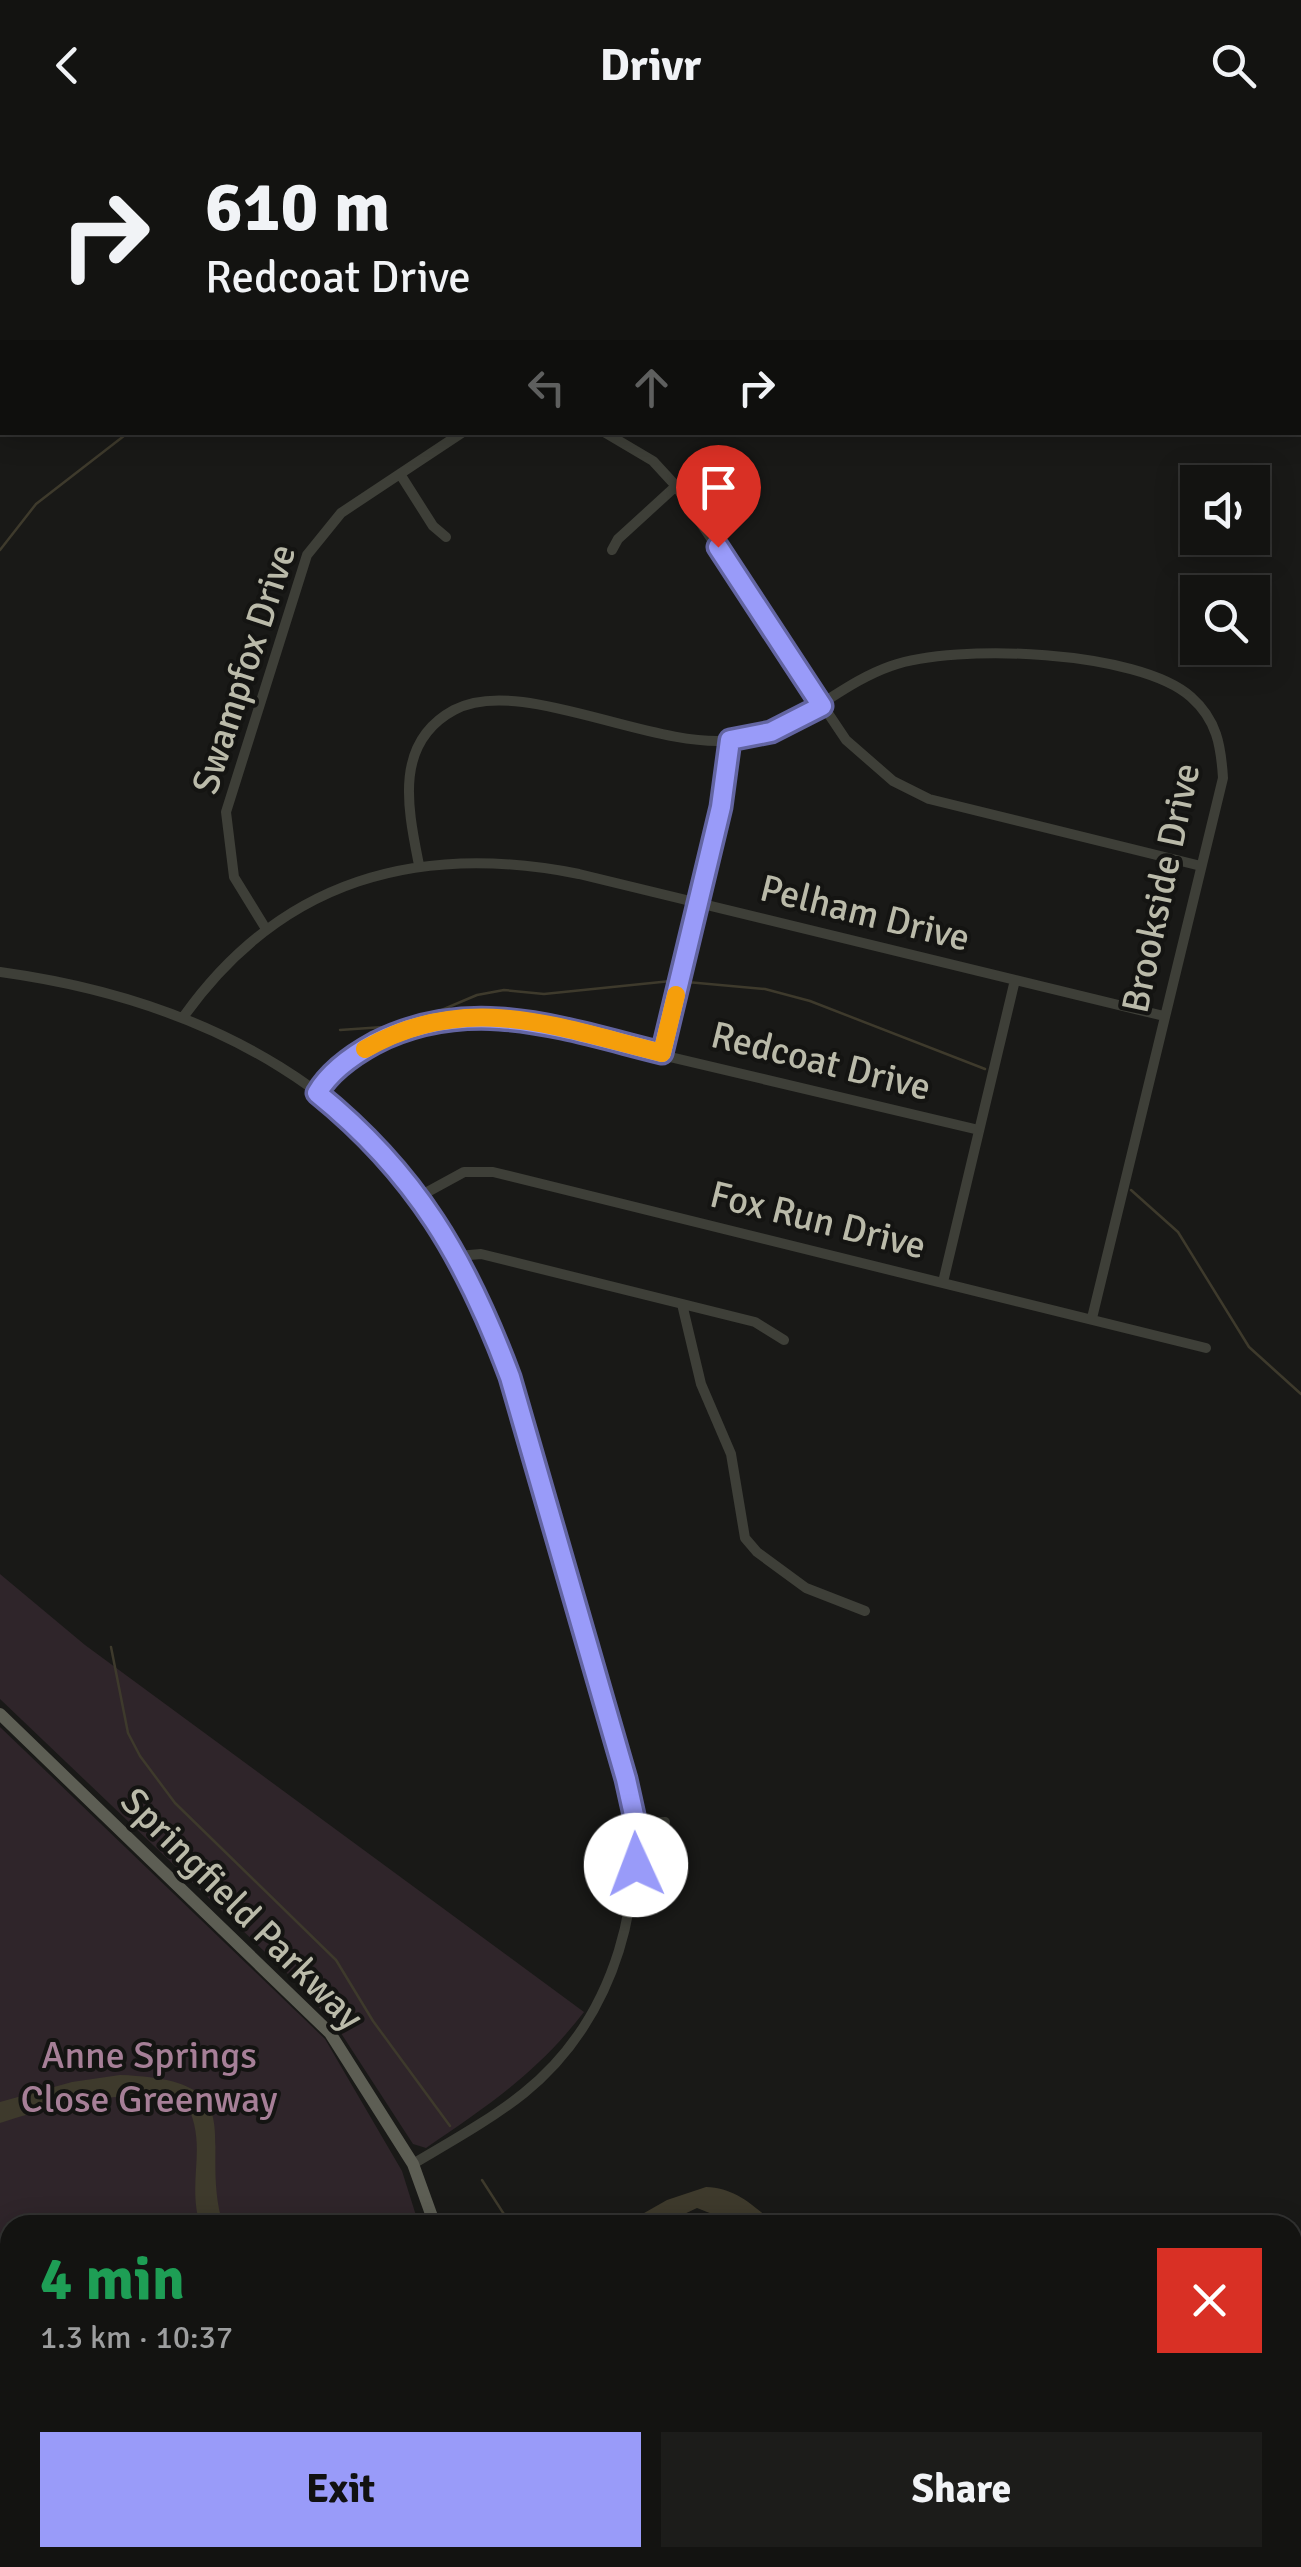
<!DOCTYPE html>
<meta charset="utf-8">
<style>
body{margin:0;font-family:Signika,sans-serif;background:#1c1c1a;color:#f1f3f6;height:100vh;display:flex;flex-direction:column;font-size:38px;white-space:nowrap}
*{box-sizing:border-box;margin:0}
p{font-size:32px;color:#9d9e9f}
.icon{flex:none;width:55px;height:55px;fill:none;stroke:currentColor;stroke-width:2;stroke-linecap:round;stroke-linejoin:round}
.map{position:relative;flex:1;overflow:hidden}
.sheet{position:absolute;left:0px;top:2085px;width:1302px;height:352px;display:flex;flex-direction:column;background:#131311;border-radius:30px 30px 0 0;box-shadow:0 5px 25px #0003,0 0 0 2px #323231}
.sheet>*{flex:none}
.guide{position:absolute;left:0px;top:0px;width:1302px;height:305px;box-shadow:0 5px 25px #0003,0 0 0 2px #323231;background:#131311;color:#f1f3f6;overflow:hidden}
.buttons{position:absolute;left:1180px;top:335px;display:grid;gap:20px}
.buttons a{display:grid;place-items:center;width:90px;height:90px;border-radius:0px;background:#131311;box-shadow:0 5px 25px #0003,0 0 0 2px #323231;font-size:50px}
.pin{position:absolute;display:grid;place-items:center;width:85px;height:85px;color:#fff;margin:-102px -42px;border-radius:50% 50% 50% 0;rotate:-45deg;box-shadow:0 0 10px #0007}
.pin .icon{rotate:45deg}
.me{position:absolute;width:110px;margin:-55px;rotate:358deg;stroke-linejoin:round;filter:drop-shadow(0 0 8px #0008)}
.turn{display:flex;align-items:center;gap:35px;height:210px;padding:0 40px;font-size:45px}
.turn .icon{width:130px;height:130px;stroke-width:2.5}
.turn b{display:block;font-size:70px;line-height:85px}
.lanes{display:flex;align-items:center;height:95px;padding:0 40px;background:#0003;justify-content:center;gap:50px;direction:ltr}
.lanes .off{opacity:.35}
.round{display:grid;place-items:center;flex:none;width:105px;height:105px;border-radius:0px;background:#1c1c1a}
.headline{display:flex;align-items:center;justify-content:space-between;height:170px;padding:0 40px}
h1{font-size:60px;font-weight:700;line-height:75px;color:#1e9e55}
.action{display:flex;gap:20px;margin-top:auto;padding:20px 40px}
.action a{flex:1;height:115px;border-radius:0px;background:#999bf9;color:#111;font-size:40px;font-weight:700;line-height:115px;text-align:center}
.action a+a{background:#1c1c1a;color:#f1f3f6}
header{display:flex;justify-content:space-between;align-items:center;height:130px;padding:0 40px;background:#131311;font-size:45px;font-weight:700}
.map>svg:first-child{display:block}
.green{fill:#2f252a}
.water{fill:#3e3a2c}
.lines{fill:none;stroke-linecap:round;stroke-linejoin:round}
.stream{stroke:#3e3a2c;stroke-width:2.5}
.minor{stroke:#3e3f38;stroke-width:10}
.major{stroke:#5d5e54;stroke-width:12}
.route-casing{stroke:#6365a2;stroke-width:25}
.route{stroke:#999bf9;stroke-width:18}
.slow{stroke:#f59e0b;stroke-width:18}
.labels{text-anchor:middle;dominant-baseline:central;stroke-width:8;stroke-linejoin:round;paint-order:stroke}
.street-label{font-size:38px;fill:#babaa9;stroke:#141412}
.park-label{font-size:38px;fill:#a67f97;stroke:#141412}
</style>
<header><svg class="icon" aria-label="back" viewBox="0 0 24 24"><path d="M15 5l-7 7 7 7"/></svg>Drivr<svg class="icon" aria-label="search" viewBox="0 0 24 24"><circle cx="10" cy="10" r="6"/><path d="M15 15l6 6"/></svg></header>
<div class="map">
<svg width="1301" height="2437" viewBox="0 0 1301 2437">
<rect width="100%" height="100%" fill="#191917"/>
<path class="green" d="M0,1444L85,1515L584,1882C537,1943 489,1975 426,2018L413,2014L337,1897L286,1842L0,1569Z
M0,1597L325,1909L402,2041L419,2095H10V2428H332L324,2437H0Z
M1293,2342H1301V2437H427L423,2428H1292Z"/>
<path class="water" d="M120,1945C258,1950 197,2008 223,2095H200C186,2048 210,2014 184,1969C136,1956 47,1977 0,1993V1972L72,1952Z
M706,2057C736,2058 754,2076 776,2095H740L697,2078L661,2095H623L667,2070Z"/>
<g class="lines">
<path class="stream" d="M510,2L513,0
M0,420L36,374L129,302
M687,852L765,859L810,871L985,939
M406,895L477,865L504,860L544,864L671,851
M340,900L398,896
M1131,1060L1178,1102L1249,1217L1301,1264
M111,1517L128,1603L140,1626L175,1673L336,1830L373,1891L450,1996
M482,2050L511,2095
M974,2437V2428"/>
<path class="minor" d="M0,238L2,237
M604,302L653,331L676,356L846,610L893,651L929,669L1201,736
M400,344L433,396L446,407
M612,420L618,409L676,356
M419,735C408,679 393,613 454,580C520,544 653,621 735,610C800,601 834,556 891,536C955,513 1139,520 1191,567C1217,590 1221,616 1223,648L1092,1188
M266,799L234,747L226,682L307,425L341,383L463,302
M0,842C204,870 385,962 475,1158C507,1227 526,1300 547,1373C574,1465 600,1557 626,1649C651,1762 616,1889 524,1963C490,1990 450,2012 413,2034
M184,886C282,749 418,712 579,744L1164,886
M662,923L721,677L730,610
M317,963C352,904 430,888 492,885L979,1000
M420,1066L464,1042H493L1206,1218
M458,1126L481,1124L755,1192L784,1210
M943,1152L1015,850
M682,1174L701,1254L731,1324L745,1408L757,1422L806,1458L865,1481
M635,1694L665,1692"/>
<path class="major" d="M0,1584L330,1903L413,2034L435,2095
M470,2428L471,2437"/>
</g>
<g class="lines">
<defs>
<path id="route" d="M636,1735L634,1685L626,1649L510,1247C466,1129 416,1043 317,963C330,941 353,925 375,913C471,864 564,899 662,923L721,677L730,610L771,602L822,576L718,417"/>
</defs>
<use href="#route" class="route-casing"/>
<use href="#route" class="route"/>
<path class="slow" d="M365,919C467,860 556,897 662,923L676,865"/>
</g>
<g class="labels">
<g class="street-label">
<text transform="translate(244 539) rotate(-72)">Swampfox Drive</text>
<text transform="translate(1161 758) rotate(-78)">Brookside Drive</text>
<text transform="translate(865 783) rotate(14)">Pelham Drive</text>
<text transform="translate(821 931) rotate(14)">Redcoat Drive</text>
<text transform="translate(818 1090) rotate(14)">Fox Run Drive</text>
<text transform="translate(242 1779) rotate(45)">Springfield Parkway</text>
</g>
<g class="park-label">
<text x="149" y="1925">Anne Springs<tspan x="149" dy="44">Close Greenway</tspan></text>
</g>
</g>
</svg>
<div class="buttons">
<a><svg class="icon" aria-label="sound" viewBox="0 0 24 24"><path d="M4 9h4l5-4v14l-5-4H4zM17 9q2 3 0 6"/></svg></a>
<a><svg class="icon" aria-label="search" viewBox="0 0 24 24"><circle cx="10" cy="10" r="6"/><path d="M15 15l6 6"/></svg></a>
</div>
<div class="pin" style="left:718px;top:417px;background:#d93025"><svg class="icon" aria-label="arrive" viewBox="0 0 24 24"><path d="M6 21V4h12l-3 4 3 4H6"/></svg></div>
<svg class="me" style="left:636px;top:1735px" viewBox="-20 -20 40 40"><circle r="19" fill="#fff"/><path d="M0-13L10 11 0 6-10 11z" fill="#999bf9"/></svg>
<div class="guide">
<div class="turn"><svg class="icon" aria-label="right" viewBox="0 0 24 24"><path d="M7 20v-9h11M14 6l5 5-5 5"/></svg><div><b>610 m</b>Redcoat Drive</div></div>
<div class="lanes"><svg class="icon off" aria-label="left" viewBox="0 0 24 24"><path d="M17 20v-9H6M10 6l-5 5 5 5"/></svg><svg class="icon off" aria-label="ahead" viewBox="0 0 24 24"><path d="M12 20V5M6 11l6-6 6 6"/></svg><svg class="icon" aria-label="right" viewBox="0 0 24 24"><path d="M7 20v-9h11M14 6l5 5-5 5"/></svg></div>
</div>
<section class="sheet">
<div class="headline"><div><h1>4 min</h1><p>1.3 km · 10:37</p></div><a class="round" style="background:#d93025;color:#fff"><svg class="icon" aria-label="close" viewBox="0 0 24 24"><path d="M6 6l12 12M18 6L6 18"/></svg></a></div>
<div class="action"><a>Exit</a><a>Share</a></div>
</section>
</div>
